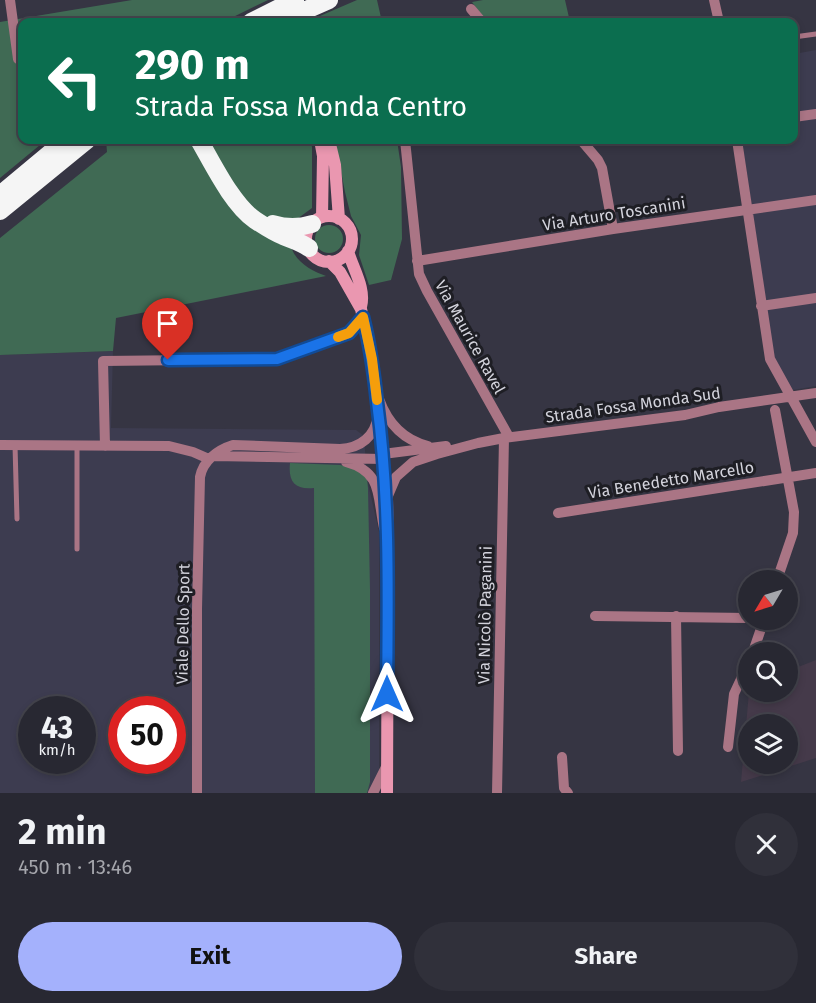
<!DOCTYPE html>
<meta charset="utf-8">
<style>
body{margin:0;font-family:"Fira Sans",sans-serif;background:#30303a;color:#f1f3f6;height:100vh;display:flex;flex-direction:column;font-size:22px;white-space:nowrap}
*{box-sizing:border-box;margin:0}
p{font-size:20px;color:#a5a6ac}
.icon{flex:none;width:33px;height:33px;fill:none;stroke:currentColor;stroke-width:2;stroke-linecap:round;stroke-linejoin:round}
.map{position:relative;height:793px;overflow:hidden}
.drawer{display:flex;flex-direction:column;background:#282832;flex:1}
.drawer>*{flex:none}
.guide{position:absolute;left:18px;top:18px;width:780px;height:126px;border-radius:12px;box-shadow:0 3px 9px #0003,0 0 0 2px #44444d;background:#0b6e4f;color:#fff;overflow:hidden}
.needle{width:39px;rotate:232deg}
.buttons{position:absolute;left:738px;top:570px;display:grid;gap:12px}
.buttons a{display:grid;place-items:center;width:60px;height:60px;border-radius:50%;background:#282832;box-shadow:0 3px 9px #0003,0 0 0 2px #44444d;font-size:30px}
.speed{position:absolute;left:18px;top:696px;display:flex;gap:12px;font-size:30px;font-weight:700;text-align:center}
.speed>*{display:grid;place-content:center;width:78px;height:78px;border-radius:50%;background:#282832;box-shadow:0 3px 9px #0003,0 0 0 2px #44444d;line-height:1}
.speed small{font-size:15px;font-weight:400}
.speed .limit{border:9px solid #d22;background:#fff;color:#111}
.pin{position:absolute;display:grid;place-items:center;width:51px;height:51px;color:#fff;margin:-62px -26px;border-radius:50% 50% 50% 0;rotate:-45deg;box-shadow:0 0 6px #0007}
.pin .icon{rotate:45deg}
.me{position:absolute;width:66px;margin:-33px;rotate:0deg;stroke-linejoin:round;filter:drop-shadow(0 0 4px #0008)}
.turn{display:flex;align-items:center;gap:21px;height:126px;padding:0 18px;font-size:27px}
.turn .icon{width:78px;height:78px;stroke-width:2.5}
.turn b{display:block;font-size:42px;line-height:51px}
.round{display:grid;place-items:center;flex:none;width:63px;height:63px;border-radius:32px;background:#30303a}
.headline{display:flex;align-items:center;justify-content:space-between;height:102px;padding:0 18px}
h1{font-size:36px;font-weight:700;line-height:45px}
.action{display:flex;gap:12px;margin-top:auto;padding:12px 18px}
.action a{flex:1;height:69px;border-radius:36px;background:#a4b1fc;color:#111;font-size:24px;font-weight:700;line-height:69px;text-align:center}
.action a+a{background:#30303a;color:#f1f3f6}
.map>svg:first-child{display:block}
.built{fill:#3d3c50;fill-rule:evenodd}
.education{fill:#453a4a;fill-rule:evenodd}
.green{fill:#406a54}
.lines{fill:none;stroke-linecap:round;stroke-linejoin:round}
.lane{stroke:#aa7585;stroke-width:5}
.street{stroke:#aa7585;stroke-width:10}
.secondary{stroke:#ea97b0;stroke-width:12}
.highway{stroke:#f5f5f5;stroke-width:18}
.route-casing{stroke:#114b97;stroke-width:15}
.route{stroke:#1a73e8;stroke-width:10}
.slow{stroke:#f59e0b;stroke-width:10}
.labels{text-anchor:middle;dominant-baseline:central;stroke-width:6;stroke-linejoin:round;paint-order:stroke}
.street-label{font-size:16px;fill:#d3d3dc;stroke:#1e1e24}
</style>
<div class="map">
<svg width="816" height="793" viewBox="0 0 816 793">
<rect width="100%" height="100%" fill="#363543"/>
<path class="built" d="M816,50V386L793,390L774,358L742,140H794V54Z
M113,351L111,428L356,430L364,436L367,479L379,532V793H0V355ZM32,710H82V760H32ZM122,710H172V760H122Z"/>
<path class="education" d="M816,660V758L741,782L749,692H788V671ZM748,724H788V764H748Z"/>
<path class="green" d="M132,0H268L223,22H22V140H46L0,178V22Z
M357,0H377L382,22H313V19Z
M483,0H565L570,22H487L472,2Z
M106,140H191L210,172L291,246C295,262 312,271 326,276L116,318L113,351L0,355V238L107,152Z
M204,140H310L312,147V208L297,219L287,224L254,213Z
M335,140H397L401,167L402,239L391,280L369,285L359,255L361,235L351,216L345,192Z
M315 239a14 14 0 1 1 28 0a14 14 0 1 1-28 0Z
M290,463L340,465L358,469L367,479L368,488L370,589V782L367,793H315L314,488C295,490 288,482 290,463Z"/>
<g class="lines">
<path class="lane" d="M794,37L816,34
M15,445L17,519
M77,549V446"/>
<path class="street" d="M10,0L18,59
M714,0L719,22
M471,9L482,22
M794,117L816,114
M405,140L419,274L427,291L509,437
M581,140L598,160L602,168L613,229
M737,140L770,359L816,442
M417,261L613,229L816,200
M761,306L816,298
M379,399C388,424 403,440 428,446
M775,410L794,512L793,533L777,580
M0,445L169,446L193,452L209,459
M105,446L103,361L277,359L349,333L363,317
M383,454L446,446
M214,456L384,459
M346,462C383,472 377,496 384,528
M387,498L396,477L413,462L437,454L478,443L504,438L685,415L719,407L816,393
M558,513L816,473
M595,616L748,618
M676,616L678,751
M753,652L764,620
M728,747L734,694L748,664
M562,757L564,788L568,793
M197,793V609L200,477C203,461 217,450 233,445L340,449C361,448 375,436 378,416
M373,793L387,765
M497,793L504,438"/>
<path class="secondary" d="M320,140L323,156L322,217
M329,140L335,165L339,219
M306 239a23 23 0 1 1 46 0a23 23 0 1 1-46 0Z
M348,251C353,269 366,288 361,307
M329,261L340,272L361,309L372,359L382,440L387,499L388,548L387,793"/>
<path class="highway" d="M251,22L295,0
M279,22L329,0
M199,140C213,164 232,204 255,220C264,226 273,232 283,236C292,240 301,242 309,248
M0,195L66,140
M0,211L87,140
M273,224C286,228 299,228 312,224"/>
</g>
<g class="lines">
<defs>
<path id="route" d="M168,360L277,359L349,333L363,317C370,345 374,374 377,402C390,499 388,597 387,694"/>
</defs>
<use href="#route" class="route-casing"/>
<use href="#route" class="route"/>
<path class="slow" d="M338,337L349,333L363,317L372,359L377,400"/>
</g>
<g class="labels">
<g class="street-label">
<text transform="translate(614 214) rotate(-9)">Via Arturo Toscanini</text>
<text transform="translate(470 337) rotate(61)">Via Maurice Ravel</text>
<text transform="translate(633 405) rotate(-8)">Strada Fossa Monda Sud</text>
<text transform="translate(671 480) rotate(-9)">Via Benedetto Marcello</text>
<text transform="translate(485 615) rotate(-89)">Via Nicolò Paganini</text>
<text transform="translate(183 624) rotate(-89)">Viale Dello Sport</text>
</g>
</g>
</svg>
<div class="buttons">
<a><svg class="needle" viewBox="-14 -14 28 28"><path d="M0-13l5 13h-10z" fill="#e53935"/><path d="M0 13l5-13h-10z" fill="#a5a6ac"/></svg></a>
<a><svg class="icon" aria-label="search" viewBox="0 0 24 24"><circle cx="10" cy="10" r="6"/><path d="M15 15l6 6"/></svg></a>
<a><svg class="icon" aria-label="layers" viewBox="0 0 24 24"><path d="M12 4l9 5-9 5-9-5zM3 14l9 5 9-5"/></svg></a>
</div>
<div class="speed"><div>43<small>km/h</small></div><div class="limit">50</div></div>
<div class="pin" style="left:168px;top:360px;background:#d93025"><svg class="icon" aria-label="arrive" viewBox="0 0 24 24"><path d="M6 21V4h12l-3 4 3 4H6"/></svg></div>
<svg class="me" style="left:387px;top:694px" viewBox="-20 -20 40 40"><path d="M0-17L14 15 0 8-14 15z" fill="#1a73e8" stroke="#fff" stroke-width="4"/></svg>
<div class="guide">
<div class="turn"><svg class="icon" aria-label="left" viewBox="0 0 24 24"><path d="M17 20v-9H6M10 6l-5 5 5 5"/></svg><div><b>290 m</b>Strada Fossa Monda Centro</div></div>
</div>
</div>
<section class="drawer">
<div class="headline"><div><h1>2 min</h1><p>450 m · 13:46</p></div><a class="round"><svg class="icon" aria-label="close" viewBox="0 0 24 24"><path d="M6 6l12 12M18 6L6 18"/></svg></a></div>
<div class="action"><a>Exit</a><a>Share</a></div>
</section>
